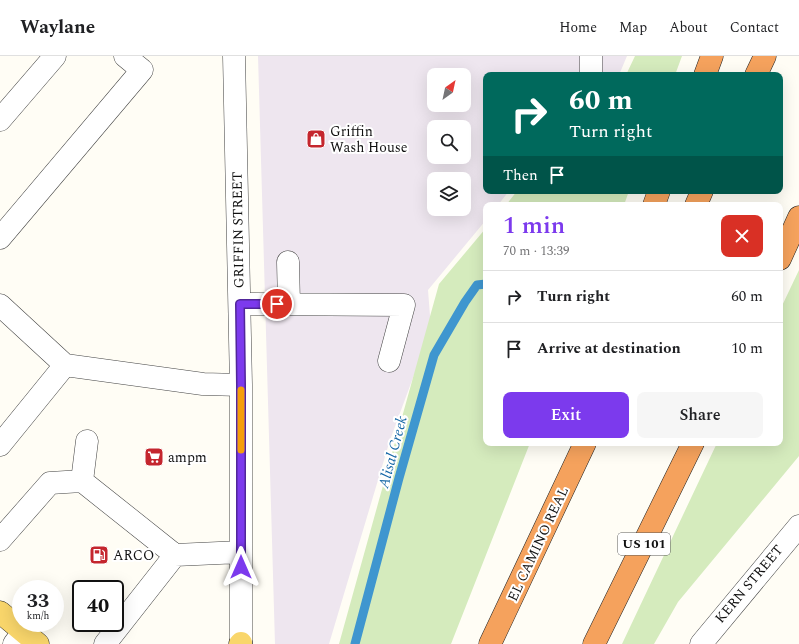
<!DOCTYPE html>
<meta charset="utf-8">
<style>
body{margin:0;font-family:Spectral,serif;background:#f6f6f6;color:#202124;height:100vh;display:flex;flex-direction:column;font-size:15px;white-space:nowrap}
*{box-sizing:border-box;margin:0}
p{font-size:13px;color:#757577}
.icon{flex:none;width:22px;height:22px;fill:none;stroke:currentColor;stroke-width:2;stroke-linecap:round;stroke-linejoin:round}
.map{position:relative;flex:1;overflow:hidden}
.sheet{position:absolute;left:483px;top:146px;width:300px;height:244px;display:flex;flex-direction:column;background:#fff;border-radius:8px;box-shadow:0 4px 16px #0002}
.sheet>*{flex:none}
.hud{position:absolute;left:483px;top:16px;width:300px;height:122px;border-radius:8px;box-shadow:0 4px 16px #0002;background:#00695c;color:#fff;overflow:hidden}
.needle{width:26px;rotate:33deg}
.controls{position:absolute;left:427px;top:12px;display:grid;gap:8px}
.controls a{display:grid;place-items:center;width:44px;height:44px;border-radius:8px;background:#fff;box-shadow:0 4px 16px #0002;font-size:20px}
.speed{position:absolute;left:12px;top:524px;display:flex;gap:8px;font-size:20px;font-weight:700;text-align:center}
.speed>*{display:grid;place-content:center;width:52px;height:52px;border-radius:50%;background:#fff;box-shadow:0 4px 16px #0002;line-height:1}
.speed small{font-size:10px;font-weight:400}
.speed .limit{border:2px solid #111;border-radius:6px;background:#fff;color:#111}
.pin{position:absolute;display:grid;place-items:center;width:34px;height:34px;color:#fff;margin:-17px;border:2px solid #fff;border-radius:50%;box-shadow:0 1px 4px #0007}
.me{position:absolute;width:44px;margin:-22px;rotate:0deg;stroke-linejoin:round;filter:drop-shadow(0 0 3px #0008)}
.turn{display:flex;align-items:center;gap:14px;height:84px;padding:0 20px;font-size:18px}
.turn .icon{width:52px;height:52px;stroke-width:2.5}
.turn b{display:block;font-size:28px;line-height:34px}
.then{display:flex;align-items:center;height:38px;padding:0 20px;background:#0003;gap:8px;font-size:15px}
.round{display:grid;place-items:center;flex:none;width:42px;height:42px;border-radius:8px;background:#f6f6f6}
.overview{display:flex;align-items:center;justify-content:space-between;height:68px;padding:0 20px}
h1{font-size:24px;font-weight:600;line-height:30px;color:#7c3aed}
.action{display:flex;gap:8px;margin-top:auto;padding:8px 20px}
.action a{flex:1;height:46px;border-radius:8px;background:#7c3aed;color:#fff;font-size:16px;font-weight:600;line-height:46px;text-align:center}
.action a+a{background:#f6f6f6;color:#202124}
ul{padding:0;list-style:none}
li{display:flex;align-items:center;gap:12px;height:52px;padding:0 20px;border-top:1px solid #e0e0e0}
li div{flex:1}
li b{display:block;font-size:15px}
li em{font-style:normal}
header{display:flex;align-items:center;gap:24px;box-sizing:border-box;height:56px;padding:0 20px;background:#fff;border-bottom:1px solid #e0e0e0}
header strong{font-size:19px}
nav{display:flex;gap:22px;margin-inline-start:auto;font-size:14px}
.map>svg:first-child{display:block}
.industrial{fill:#eee6ef;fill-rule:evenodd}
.green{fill:#d5ebbd}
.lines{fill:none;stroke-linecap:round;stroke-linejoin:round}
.stream{stroke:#3f96cf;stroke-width:9}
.minor-casing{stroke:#444;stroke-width:23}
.major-casing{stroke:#222;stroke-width:23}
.highway-casing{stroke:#222;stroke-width:23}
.minor{stroke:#fff;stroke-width:22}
.major{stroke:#f9d66b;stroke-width:22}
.highway{stroke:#f5a25d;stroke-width:22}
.route-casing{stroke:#51269a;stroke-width:10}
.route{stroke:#7c3aed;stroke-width:7}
.slow{stroke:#f59e0b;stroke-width:7}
.labels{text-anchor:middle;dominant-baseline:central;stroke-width:4;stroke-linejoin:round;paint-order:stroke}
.shield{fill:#fff;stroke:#585858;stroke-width:1}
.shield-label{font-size:13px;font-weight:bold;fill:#111}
.poi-label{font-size:14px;fill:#111;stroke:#fff;text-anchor:start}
.street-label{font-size:14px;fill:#111;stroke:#fff}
.water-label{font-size:15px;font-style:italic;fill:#1768a6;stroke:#fff}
</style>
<header>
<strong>Waylane</strong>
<nav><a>Home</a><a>Map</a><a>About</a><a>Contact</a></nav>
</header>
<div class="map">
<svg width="799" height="588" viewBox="0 0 799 588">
<rect width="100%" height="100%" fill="#fffdf5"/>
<path class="industrial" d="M258,0H627L619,19H486V135H509L498,149H486V164L428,234L431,273L390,384L329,588H275ZM434,19H464V49H434ZM434,71H464V101H434ZM434,123H464V153H434Z"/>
<path class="green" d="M635,0H682L675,19H626Z
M517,135H629L624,149H506Z
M486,172V387H530L451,588H339L439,228Z
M799,214V400L678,546L654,588H622L717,387H780V254Z"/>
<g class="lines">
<path class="stream" d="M355,588L399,422L434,299L465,246L477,229L486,228"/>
<defs>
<path id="minor" d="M234,0L241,329V588
M591,19V0
M0,64L55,0
M0,182L142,14L125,0
M288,206L289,248
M240,248L404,249L389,305
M0,249L65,309L203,328L241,329
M87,385L82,425L175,499
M0,389L65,309
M0,484L50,427L82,425
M14,588L23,576
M105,588L175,499L241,496
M701,588L799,470"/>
<path id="major" d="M0,556L38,588
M240,588L241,587"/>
<path id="highway" d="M705,19L712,0
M756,19L765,0
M654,149L659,135
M696,149L702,135
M780,203L799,161
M490,588L585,387
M594,588L693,387"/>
</defs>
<use href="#minor" class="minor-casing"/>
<use href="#major" class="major-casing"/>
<use href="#highway" class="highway-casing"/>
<use href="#minor" class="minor"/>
<use href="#major" class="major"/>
<use href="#highway" class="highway"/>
</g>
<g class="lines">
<defs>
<path id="route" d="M241,511V329L240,248H277"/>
</defs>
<use href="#route" class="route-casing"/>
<use href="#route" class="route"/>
<path class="slow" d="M241,394V334"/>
</g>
<defs>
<symbol id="shop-square" viewBox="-11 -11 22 22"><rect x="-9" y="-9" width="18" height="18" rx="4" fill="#c4262e" stroke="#fff"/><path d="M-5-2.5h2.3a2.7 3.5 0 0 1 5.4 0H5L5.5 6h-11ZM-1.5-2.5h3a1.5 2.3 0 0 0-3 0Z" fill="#fff"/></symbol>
<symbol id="supermarket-square" viewBox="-11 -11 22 22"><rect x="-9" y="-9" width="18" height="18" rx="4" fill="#c4262e" stroke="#fff"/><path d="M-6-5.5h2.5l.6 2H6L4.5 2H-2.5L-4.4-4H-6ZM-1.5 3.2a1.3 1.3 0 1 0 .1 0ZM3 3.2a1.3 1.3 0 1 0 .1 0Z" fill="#fff"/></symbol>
<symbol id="fuel-square" viewBox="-11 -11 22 22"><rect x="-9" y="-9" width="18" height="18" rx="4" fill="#c4262e" stroke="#fff"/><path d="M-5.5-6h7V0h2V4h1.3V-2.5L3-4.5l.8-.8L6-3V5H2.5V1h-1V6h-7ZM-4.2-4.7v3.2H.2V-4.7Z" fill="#fff"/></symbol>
</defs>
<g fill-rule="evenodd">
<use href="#shop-square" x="305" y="72" width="22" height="22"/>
<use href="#supermarket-square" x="143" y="390" width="22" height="22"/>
<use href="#fuel-square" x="88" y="488" width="22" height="22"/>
</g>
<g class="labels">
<rect class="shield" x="618" y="477" width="52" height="22" rx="3"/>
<g class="shield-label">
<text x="644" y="488">US 101</text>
</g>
<g class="poi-label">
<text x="330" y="75">Griffin<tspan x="330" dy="16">Wash House</tspan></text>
<text x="168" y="401">ampm</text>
<text x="113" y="499">ARCO</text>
</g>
<g class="street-label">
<text transform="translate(238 174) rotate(-91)">GRIFFIN STREET</text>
<text transform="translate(538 488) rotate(-65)">EL CAMINO REAL</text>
<text transform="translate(749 528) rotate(-50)">KERN STREET</text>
</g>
<g class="water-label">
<text transform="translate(393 396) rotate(-75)">Alisal Creek</text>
</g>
</g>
</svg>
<div class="controls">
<a><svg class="needle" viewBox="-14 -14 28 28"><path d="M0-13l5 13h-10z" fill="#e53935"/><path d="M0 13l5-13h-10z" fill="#757577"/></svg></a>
<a><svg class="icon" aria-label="search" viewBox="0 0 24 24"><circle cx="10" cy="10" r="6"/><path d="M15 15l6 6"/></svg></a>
<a><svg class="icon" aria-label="layers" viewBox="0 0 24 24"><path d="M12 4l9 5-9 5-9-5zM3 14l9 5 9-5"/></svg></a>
</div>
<div class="speed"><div>33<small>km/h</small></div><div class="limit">40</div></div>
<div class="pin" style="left:277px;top:248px;background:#d93025"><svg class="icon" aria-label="arrive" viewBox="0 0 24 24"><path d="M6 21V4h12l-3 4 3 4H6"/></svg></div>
<svg class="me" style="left:241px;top:511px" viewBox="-20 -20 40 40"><path d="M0-17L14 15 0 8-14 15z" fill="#7c3aed" stroke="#fff" stroke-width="4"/></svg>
<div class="hud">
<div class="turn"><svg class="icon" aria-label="right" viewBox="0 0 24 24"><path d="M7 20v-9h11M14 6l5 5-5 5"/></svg><div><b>60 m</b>Turn right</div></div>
<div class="then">Then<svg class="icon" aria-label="arrive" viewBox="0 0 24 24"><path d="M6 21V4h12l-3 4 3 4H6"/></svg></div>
</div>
<section class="sheet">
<div class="overview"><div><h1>1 min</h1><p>70 m · 13:39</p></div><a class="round" style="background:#d93025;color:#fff"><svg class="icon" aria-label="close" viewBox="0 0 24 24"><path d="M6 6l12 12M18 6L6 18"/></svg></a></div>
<ul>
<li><svg class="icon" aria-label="right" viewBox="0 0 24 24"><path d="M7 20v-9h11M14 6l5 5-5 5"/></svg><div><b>Turn right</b></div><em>60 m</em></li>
<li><svg class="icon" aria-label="arrive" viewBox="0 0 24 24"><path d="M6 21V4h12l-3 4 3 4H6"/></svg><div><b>Arrive at destination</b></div><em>10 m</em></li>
</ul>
<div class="action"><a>Exit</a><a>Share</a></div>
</section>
</div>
